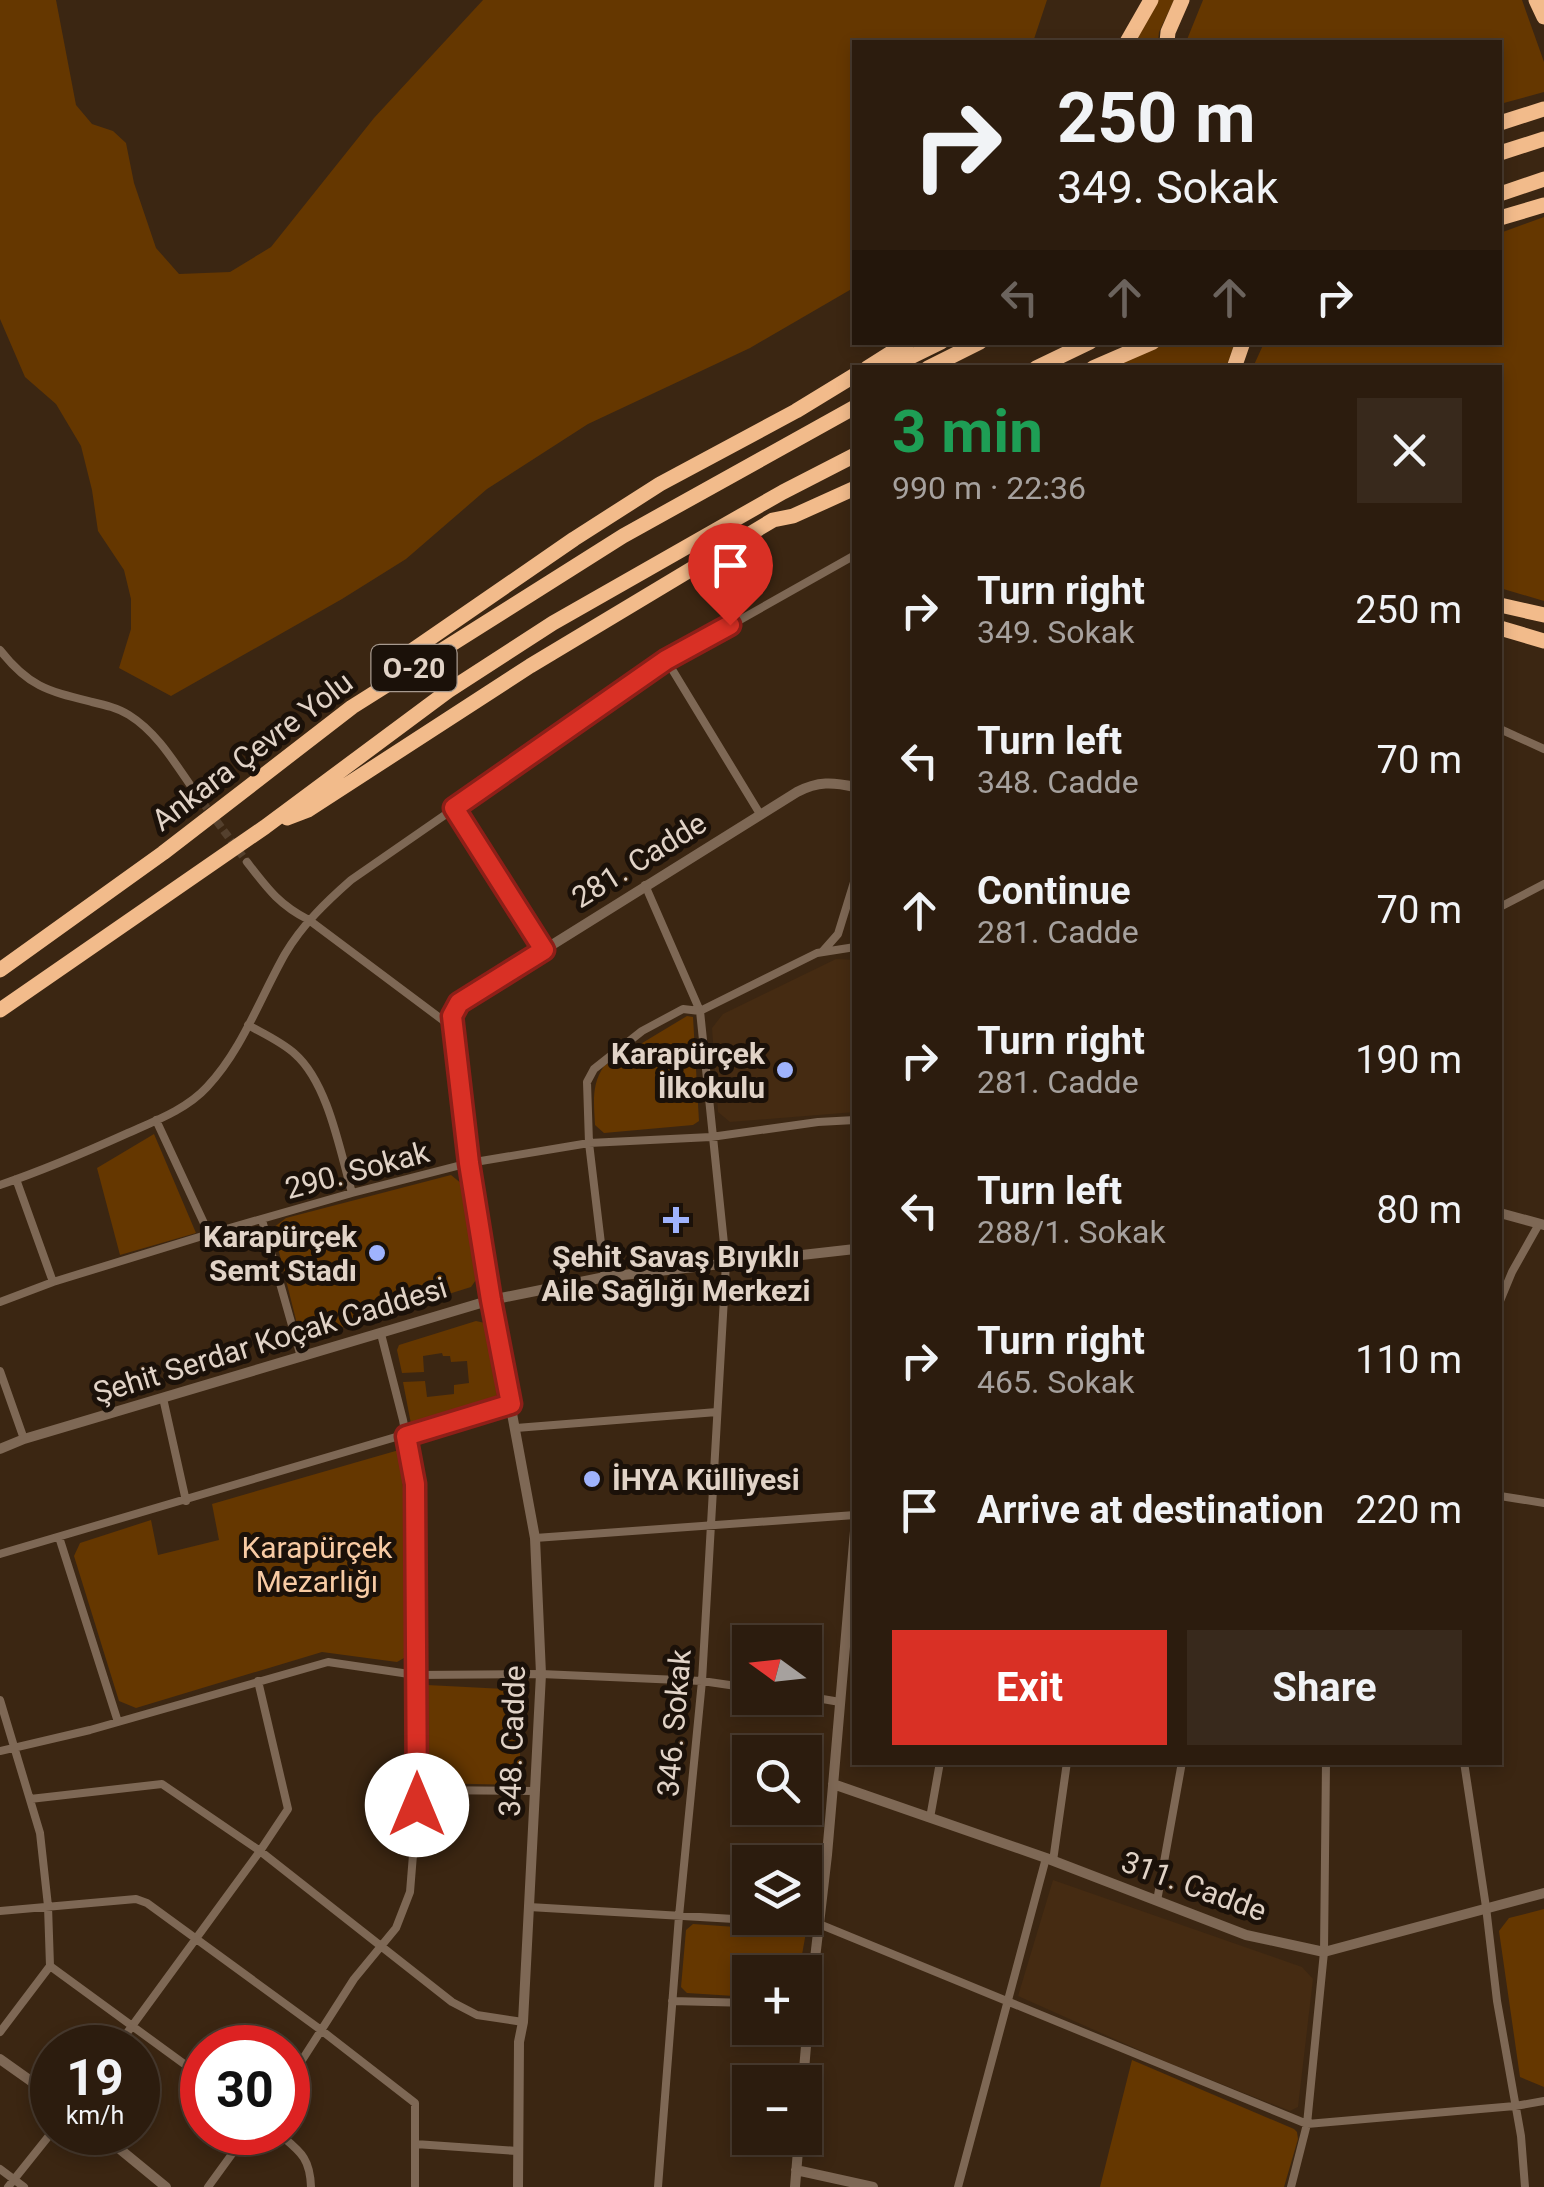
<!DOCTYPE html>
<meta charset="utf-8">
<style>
body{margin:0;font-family:Roboto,sans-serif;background:#38291c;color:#f1f3f6;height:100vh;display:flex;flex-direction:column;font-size:38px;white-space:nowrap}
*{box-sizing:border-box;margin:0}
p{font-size:32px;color:#a6a19e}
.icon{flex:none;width:55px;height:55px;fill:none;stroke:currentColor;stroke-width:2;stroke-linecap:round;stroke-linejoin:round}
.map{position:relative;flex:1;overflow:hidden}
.details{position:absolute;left:852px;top:365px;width:650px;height:1400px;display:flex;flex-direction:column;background:#2c1c0e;border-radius:0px;box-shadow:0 5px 15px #0003,0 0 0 2px #483a2e}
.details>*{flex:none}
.hud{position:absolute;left:852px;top:40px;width:650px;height:305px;border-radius:0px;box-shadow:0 5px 15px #0003,0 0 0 2px #483a2e;background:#2c1c0e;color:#f1f3f6;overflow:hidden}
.needle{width:65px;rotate:285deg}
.tools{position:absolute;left:732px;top:1625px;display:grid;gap:20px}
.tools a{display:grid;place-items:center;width:90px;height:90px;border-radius:0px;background:#2c1c0e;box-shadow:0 5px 15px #0003,0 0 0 2px #483a2e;font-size:50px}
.speed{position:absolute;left:30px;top:2025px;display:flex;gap:20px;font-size:50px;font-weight:700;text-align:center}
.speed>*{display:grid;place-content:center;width:130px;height:130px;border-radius:50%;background:#2c1c0e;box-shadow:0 5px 15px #0003,0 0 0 2px #483a2e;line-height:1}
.speed small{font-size:25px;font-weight:400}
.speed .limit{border:15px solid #d22;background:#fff;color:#111}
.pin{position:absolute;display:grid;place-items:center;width:85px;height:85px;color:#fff;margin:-102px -42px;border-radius:50% 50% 50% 0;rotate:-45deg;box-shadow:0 0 10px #0007}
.pin .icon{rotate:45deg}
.me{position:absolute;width:110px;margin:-55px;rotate:0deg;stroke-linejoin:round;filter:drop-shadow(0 0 8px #0008)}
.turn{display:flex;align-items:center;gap:35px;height:210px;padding:0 40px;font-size:45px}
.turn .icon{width:130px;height:130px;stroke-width:2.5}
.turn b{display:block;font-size:70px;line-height:85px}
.lanes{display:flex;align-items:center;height:95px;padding:0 40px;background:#0003;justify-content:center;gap:50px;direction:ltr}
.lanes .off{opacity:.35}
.round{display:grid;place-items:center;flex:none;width:105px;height:105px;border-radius:0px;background:#38291c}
.overview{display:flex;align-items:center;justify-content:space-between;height:170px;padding:0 40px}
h1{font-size:60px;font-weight:700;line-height:75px;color:#1e9e55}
.action{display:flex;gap:20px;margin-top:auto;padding:20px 40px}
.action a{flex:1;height:115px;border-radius:0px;background:#d93025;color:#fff;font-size:40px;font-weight:700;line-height:115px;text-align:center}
.action a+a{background:#38291c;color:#f1f3f6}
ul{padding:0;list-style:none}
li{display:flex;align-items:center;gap:30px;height:150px;padding:0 40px}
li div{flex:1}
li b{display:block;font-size:38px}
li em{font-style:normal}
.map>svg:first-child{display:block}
.built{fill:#452b12}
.green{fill:#653700}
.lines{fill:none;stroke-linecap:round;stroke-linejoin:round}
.minor-tunnel{stroke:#54402d;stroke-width:8;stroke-dasharray:8 4;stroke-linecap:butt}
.minor{stroke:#7e6855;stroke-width:8}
.tertiary{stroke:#7e6855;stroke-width:10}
.motorway{stroke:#f2bb8b;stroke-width:15}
.route-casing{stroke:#8d1f18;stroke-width:25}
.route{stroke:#d93025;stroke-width:18}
.poi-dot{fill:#9fb3fd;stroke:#1b1109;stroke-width:4}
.labels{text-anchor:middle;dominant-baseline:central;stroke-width:10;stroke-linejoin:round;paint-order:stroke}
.shield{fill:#1b1109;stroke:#a6998e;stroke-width:2.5}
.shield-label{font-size:28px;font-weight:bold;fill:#e1d3c7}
.street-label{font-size:30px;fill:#e1d3c7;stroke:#1b1109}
.poi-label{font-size:30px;font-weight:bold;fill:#e1d3c7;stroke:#1b1109;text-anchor:end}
.park-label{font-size:30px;fill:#f8cba4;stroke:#1b1109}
</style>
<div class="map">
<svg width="1544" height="2187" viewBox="0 0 1544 2187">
<rect width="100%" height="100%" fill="#3b2612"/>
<path class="built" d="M836,959L855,960V1112L730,1122L718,1112L712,1028L723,1014Z
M1053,1880L1302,1967L1313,1979L1298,2107L1290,2111L1166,2062L1018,1996Z"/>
<path class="green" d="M0,0H56L76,105L92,124L113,131L126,143L134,183L156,248L179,274L230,272L271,247L374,118L483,0H1047L1033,42H855V287L750,348L588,424L487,489L406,559L342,599L171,696L119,668L131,629V599L124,570L98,531L92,490L81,446L56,404L25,377L0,319Z
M1157,0H1174L1159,32L1158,42H1133Z
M1203,0H1522L1544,62V92L1500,104V42H1186Z
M1544,217V601L1500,588V368L1253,367L1264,343L1500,342V233Z
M1163,343H1235L1226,367L1104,368Z
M687,1016L693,1017L699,1121L693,1125L604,1133L595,1125C594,1103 591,1085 604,1066Z
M154,1134L196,1233L120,1255L97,1168Z
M451,1175L462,1184L478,1277L471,1287L308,1338L299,1332L273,1228L286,1218Z
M476,1321L485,1323L497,1395L490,1404L415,1425L411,1424L403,1382L425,1381L427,1397L454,1394V1385L469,1383L467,1361L451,1362L450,1356H443L442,1353L423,1356L424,1372L402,1373L397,1350L399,1345Z
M399,1450L406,1515L404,1658L397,1662L322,1652L136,1708L119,1701L74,1556L80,1543L151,1520L158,1555L219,1540L212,1504Z
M427,1685L522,1690L519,1785L426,1783Z
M1544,1909V2087L1520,2077L1499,1931L1509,1918Z
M693,1924L806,1932L799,1972H750V1997L687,1993L681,1987L686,1930Z
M1132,2060L1294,2129L1297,2132L1298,2139L1284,2187H1100Z"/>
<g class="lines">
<path class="minor-tunnel" d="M195,792L247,862"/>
<path class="minor" d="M0,650C29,687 48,691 92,702C105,705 118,708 129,715C158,733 176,765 195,792
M667,661L760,814
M1500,729L1544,749
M455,808L544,950
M247,862C267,888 279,905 309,920L452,1027
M645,885L700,1011L726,1263L702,1681L679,1916L658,2187
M1500,907L1544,884
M823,951L838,934L855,879
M248,1025C264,1034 282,1042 295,1054C328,1083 340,1151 352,1193
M156,1120L209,1234
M16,1179L53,1282
M0,1185C44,1170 86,1152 128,1133C155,1121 187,1109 207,1087C242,1050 260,998 285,954C302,925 326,902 351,880L667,661L855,555
M262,1220L301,1357
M605,1277L589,1143L587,1082L594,1069L642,1031L683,1009L700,1011L817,953L855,947
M1500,1301L1512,1272L1539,1224
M0,1302L53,1282L209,1234L352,1193L469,1163L589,1143L711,1137L818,1122L855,1120
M0,1371L24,1439
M163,1398L186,1501
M516,1428L717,1412
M1500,1496L1544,1503
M59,1537L118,1722
M535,1538L855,1515
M0,1554L511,1403
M805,1696L840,1702
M0,1700L40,1833L48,1906L50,1966L0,2032
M0,1751L90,1730L328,1662L416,1675L541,1674L702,1681L750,1688
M1464,1762L1486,1907L1497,2001L1521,2136L1525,2187
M417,1790L535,1791
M30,1799L162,1784L260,1851L452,2002L477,2015L523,2022
M930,1818L940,1762
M1053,1861L1067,1762
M1157,1901L1182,1762
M529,1907L819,1924L1307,2124L1515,2106L1544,2101
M0,1911L136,1899L147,1903L321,2030L415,2103V2187
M50,1966L202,2077
M672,2001L750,2003
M116,2048L260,1851L288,1809L258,1681
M288,2082L354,1979L396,1928L410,1892L417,1805L415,1484L403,1420L381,1334
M277,2132C299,2151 310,2156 311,2187
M415,2144L517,2151
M0,2169L24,2187
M8,2187L52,2132
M208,2187L248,2132
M958,2187L1046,1858
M1291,2187L1307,2124L1324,1952L1326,1762"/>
<path class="tertiary" d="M1500,1213L1544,1225
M0,1449L24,1439L491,1300L605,1277L855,1249
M833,1784L1046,1858L1246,1935L1324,1952L1544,1893
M0,2059L52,2096
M803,2082L809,2010L827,1855L855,1531
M99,2132L166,2187
M796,2170L873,2187
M518,2187L519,2042L523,2022L541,1674L535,1538L491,1300L469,1163L452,1016L459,1003L797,792C818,781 833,782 855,787
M795,2187L799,2138"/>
<path class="motorway" d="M1536,0L1544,17
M1127,42L1151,0
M1167,42L1168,32L1182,0
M1500,123L1544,109
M1500,153L1544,139
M1500,194L1544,179
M1500,218L1544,205
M867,368L908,342
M888,368L941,342
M928,368L980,342
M1036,368L1090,342
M1093,368L1153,342
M1234,368L1243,342
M1500,605L1544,615
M1500,628L1544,641
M380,681L413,650L574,539L660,484L796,411L855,375
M287,818L308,810L530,666L773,520L793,516L855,488
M0,970L163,853L352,707L623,536L855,407
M0,1010L265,827L448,691L553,623L783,492L855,455"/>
</g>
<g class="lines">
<defs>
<path id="route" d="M417,1805L415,1484L406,1436L511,1404L491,1300L469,1163L452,1016L459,1003L544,950L454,808L666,660L730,625"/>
</defs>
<use href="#route" class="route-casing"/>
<use href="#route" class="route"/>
</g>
<g class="poi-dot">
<circle cx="785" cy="1070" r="10"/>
<path d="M671 1205h10v10h10v10h-10v10h-10v-10h-10v-10h10z"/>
<circle cx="377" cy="1253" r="10"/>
<circle cx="592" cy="1479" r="10"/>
</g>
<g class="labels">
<rect class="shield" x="371.5" y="645" width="85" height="46" rx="8"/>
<g class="shield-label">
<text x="414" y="668">O-20</text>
</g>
<g class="street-label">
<text transform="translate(252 751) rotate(-37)">Ankara Çevre Yolu</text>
<text transform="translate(639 860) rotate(-32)">281. Cadde</text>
<text transform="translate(357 1170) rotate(-15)">290. Sokak</text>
<text transform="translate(270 1340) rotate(-17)">Şehit Serdar Koçak Caddesi</text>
<text transform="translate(674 1723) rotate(-85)">346. Sokak</text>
<text transform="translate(512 1741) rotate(-88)">348. Cadde</text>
<text transform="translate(1194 1886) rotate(20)">311. Cadde</text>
</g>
<g class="poi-label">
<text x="765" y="1053">Karapürçek<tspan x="765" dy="34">İlkokulu</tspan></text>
<text x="357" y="1236">Karapürçek<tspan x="357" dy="34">Semt Stadı</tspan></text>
<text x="676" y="1256" text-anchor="middle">Şehit Savaş Bıyıklı<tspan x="676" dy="34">Aile Sağlığı Merkezi</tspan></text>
<text x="612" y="1479" text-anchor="start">İHYA Külliyesi</text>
</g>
<g class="park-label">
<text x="317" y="1547">Karapürçek<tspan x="317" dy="34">Mezarlığı</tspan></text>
</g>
</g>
</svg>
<div class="tools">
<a><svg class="needle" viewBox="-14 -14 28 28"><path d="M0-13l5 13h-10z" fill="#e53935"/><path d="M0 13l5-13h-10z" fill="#a6a19e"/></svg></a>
<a><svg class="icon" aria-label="search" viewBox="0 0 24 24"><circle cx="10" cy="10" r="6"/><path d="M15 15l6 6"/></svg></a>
<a><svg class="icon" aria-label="layers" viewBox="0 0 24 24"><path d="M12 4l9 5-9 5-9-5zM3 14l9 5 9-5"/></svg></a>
<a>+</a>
<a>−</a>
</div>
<div class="speed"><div>19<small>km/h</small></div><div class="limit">30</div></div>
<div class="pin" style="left:730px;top:625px;background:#d93025"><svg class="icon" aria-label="arrive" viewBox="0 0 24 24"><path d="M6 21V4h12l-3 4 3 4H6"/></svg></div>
<svg class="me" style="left:417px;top:1805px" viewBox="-20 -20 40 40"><circle r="19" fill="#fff"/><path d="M0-13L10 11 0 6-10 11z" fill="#d93025"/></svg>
<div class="hud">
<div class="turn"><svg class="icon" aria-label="right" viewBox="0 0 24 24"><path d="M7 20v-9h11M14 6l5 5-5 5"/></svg><div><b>250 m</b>349. Sokak</div></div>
<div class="lanes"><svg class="icon off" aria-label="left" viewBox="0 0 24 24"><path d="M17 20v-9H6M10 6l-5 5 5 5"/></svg><svg class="icon off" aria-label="ahead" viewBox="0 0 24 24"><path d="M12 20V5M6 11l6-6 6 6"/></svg><svg class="icon off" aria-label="ahead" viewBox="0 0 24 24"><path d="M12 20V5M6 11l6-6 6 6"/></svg><svg class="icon" aria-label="right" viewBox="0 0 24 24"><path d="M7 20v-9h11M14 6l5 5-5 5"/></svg></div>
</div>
<section class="details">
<div class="overview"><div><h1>3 min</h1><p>990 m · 22:36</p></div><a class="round"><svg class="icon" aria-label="close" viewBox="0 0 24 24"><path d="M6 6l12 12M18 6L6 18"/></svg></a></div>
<ul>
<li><svg class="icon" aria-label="right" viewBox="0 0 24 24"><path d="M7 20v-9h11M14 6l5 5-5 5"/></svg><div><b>Turn right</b><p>349. Sokak</p></div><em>250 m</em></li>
<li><svg class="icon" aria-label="left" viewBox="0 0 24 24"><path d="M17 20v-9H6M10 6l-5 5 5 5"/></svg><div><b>Turn left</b><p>348. Cadde</p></div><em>70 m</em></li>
<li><svg class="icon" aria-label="ahead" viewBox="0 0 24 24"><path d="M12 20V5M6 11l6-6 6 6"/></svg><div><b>Continue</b><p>281. Cadde</p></div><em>70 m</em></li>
<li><svg class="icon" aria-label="right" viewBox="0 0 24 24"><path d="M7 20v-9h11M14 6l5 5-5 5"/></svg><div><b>Turn right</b><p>281. Cadde</p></div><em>190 m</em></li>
<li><svg class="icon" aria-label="left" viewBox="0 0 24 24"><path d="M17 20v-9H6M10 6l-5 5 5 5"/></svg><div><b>Turn left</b><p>288/1. Sokak</p></div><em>80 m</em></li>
<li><svg class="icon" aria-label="right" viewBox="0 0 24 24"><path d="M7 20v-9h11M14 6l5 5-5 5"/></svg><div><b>Turn right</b><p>465. Sokak</p></div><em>110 m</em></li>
<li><svg class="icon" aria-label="arrive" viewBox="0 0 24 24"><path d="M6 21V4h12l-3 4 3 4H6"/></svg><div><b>Arrive at destination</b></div><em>220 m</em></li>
</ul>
<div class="action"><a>Exit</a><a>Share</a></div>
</section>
</div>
